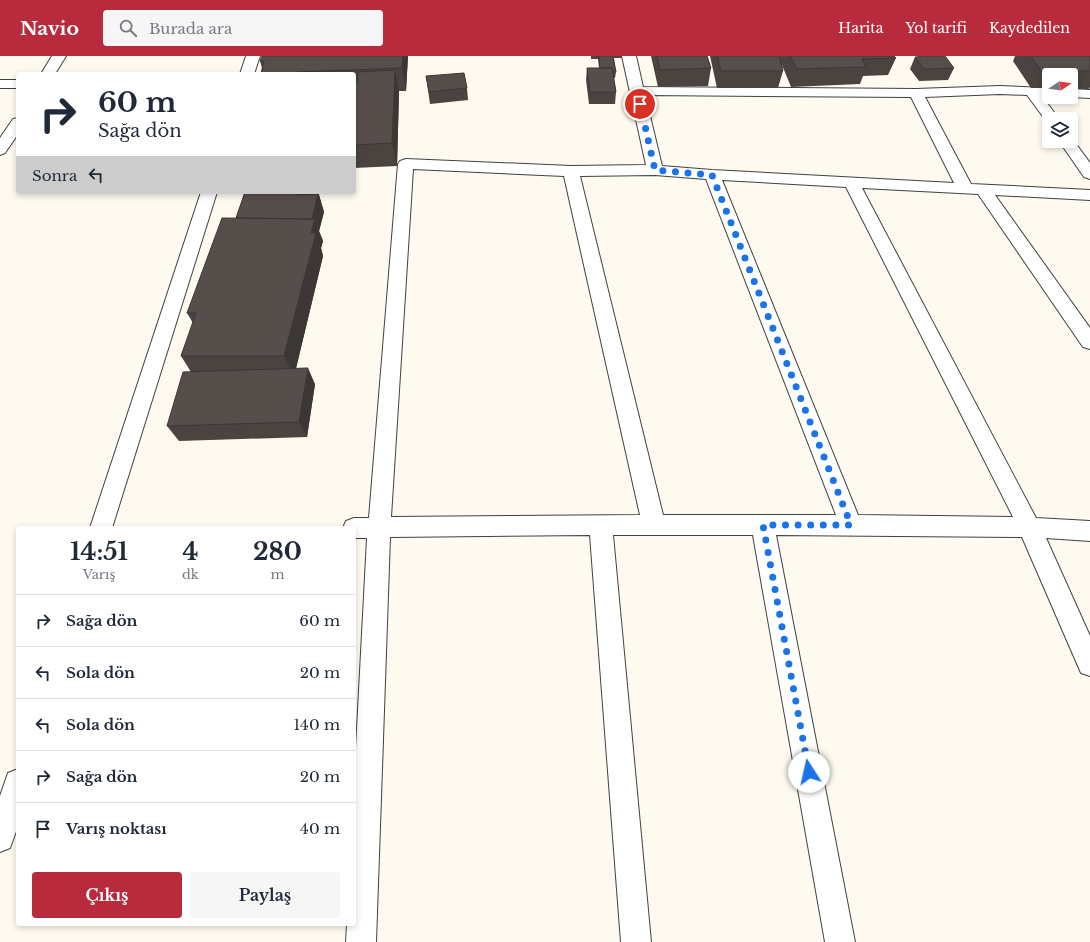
<!DOCTYPE html>
<html lang="tr">
<meta charset="utf-8">
<style>
body{margin:0;font-family:"Libre Baskerville",serif;background:#f6f6f7;color:#1f2937;height:100vh;display:flex;flex-direction:column;font-size:15px;white-space:nowrap}
*{box-sizing:border-box;margin:0}
p{font-size:13px;color:#747a83}
.icon{flex:none;width:22px;height:22px;fill:none;stroke:currentColor;stroke-width:2;stroke-linecap:round;stroke-linejoin:round}
.map{position:relative;flex:1;overflow:hidden}
.sheet{position:absolute;left:16px;top:470px;width:340px;height:400px;display:flex;flex-direction:column;background:#fff;border-radius:4px;box-shadow:0 2px 6px #0003}
.sheet>*{flex:none}
.guide{position:absolute;left:16px;top:16px;width:340px;height:122px;border-radius:4px;box-shadow:0 2px 6px #0003;background:#fff;color:#1f2937;overflow:hidden}
.needle{width:26px;rotate:77deg}
.fabs{position:absolute;left:1042px;top:12px;display:grid;gap:8px}
.fabs a{display:grid;place-items:center;width:36px;height:36px;border-radius:4px;background:#fff;box-shadow:0 2px 6px #0003;font-size:20px}
.pin{position:absolute;display:grid;place-items:center;width:34px;height:34px;color:#fff;margin:-17px;border:2px solid #fff;border-radius:50%;box-shadow:0 1px 4px #0007}
.me{position:absolute;width:44px;margin:-22px;rotate:350deg;stroke-linejoin:round;filter:drop-shadow(0 0 3px #0008)}
.turn{display:flex;align-items:center;gap:14px;height:84px;padding:0 16px;font-size:18px}
.turn .icon{width:52px;height:52px;stroke-width:2.5}
.turn b{display:block;font-size:28px;line-height:34px}
.then{display:flex;align-items:center;height:38px;padding:0 16px;background:#0003;gap:8px;font-size:15px}
.eta{display:flex;justify-content:space-evenly;align-items:center;height:68px;text-align:center}
.eta b{font-size:24px;font-weight:800;line-height:28px}
.cta{display:flex;gap:8px;margin-top:auto;padding:8px 16px}
.cta a{flex:1;height:46px;border-radius:4px;background:#b82b3d;color:#fff;font-size:16px;font-weight:800;line-height:46px;text-align:center}
.cta a+a{background:#f6f6f7;color:#1f2937}
ul{padding:0;list-style:none}
li{display:flex;align-items:center;gap:12px;height:52px;padding:0 16px;border-top:1px solid #e0e1e3}
li div{flex:1}
li b{display:block;font-size:15px}
li em{font-style:normal}
header{display:flex;align-items:center;gap:24px;box-sizing:border-box;height:56px;padding:0 20px;background:#b82b3d;color:#fff}
header strong{font-size:19px}
nav{display:flex;gap:22px;margin-inline-start:auto;font-size:14px}
.search{width:280px;height:36px;background:#f6f6f7;display:flex;align-items:center;gap:10px;box-sizing:border-box;padding:0 14px;border-radius:4px;color:#747a83;font-size:15px}
.map>svg:first-child{display:block}
.lines{fill:none;stroke-linecap:round;stroke-linejoin:round}
.street-casing{stroke:#414141;stroke-width:2}
.street{fill:#fff;fill-rule:evenodd}
.wall{fill:#4a4340}
.shaded-wall{fill:#3c3734}
.building{fill:#564e4a;stroke:#3c3734}
.route{stroke:#1a73e8;stroke-width:7;stroke-dasharray:0 12.6}
</style>
<header>
<strong>Navio</strong>
<div class="search"><svg class="icon" aria-label="search" viewBox="0 0 24 24"><circle cx="10" cy="10" r="6"/><path d="M15 15l6 6"/></svg>Burada ara</div>
<nav><a>Harita</a><a>Yol tarifi</a><a>Kaydedilen</a></nav>
</header>
<div class="map">
<svg width="1090" height="886" viewBox="0 0 1090 886">
<rect width="100%" height="100%" fill="#fefaef"/>
<g class="lines">
<defs>
<path id="street" d="M52,0H66L55,18H41Z
M246,0H260L254,18H240Z
M622,0H636L643,31L916,33L1000,30L1049,32V40H1042L1059,63H1049V67L1047,66L1027,39L1000,38L925,41L971,128L1090,134V144L995,139L1090,272V293L1083,291L978,138L862,132L1036,462L1090,465V485L1046,482L1090,580V620L1081,617L1022,481L776,479L855,886H825L753,479H613L651,886H621L590,479L390,481L376,886H346L347,868H354V730L367,482H354V472H343L346,465L354,462H369L398,108L400,105L406,103L571,110L646,109ZM645,39L911,41L954,127L712,114L662,110ZM413,113L564,120L640,459L391,461ZM655,119L706,123L836,459H663L580,120ZM722,124L846,131L1013,461L858,459Z
M0,24H18V32H0Z
M1071,33L1090,34V42L1070,41Z
M18,62V78L5,97L0,99V82L13,63Z
M1071,81L1090,107V123L1084,121L1059,85H1071Z
M201,136H217L112,472H90Z
M18,713V770L10,792L0,796V740L8,717Z"/>
</defs>
<use href="#street" class="street-casing"/>
<use href="#street" class="street"/>
</g>
<path class="wall" d="M408,0L406,35H399L397,110L354,112V18H261L262,12L260,5Z
M591,0H622V2H613L616,16L615,22H614L616,36L615,48H589L586,24L587,12H599L598,3H591Z
M651,0H707L711,12L708,30L658,31Z
M710,0H894L896,2L888,19L863,20L860,28L791,31L782,9L783,15L778,32H717Z
M1015,0H1089L1090,1V31L1089,33H1071V19H1049V32H1031L1013,5Z
M915,1L954,12L948,24L919,25L910,13Z
M426,20L467,32L468,44L430,48Z
M245,136H319V139L324,156L319,175L323,185L321,192L323,200L296,312L315,328L307,381L179,385L167,370L191,316L181,300L193,267L187,257L236,162Z"/>
<path class="shaded-wall" d="M403,0H408L406,35L402,12Z
M395,14L399,37L397,110L392,87Z
M310,136H319V139L324,156L319,175L323,185L321,192L323,200L294,321L284,300L311,177L312,164L315,152Z
M308,312L315,328L307,381L299,366Z"/>
<path class="building" d="M262,0H403L402,12L297,16V18H261L264,5H260Z
M599,0H613L616,16H613L612,12H600Z
M657,0H707L711,12L660,14Z
M717,0H779L783,15H721Z
M790,0H894L896,2L862,3L866,11L797,13Z
M926,0H945L954,12L924,13L915,1Z
M1031,0H1089L1090,1V15H1041Z
M587,12H612L616,36H590Z
M395,14L392,87L354,89V27H357L358,16Z
M346,16V18H324V17Z
M464,17L467,32L429,36L426,20Z
M245,136H297L296,139L318,138L312,163L236,162Z
M222,162L315,163L311,177H316L284,300H181L196,257H187Z
M308,312L299,366L167,370L183,316Z"/>
<g class="lines">
<path class="route" d="M640,48L655,114L712,119L851,469H763L809,716"/>
</g>
</svg>
<div class="fabs">
<a><svg class="needle" viewBox="-14 -14 28 28"><path d="M0-13l5 13h-10z" fill="#e53935"/><path d="M0 13l5-13h-10z" fill="#747a83"/></svg></a>
<a><svg class="icon" aria-label="layers" viewBox="0 0 24 24"><path d="M12 4l9 5-9 5-9-5zM3 14l9 5 9-5"/></svg></a>
</div>
<div class="pin" style="left:640px;top:48px;background:#d93025"><svg class="icon" aria-label="arrive" viewBox="0 0 24 24"><path d="M6 21V4h12l-3 4 3 4H6"/></svg></div>
<svg class="me" style="left:809px;top:716px" viewBox="-20 -20 40 40"><circle r="19" fill="#fff"/><path d="M0-13L10 11 0 6-10 11z" fill="#1a73e8"/></svg>
<div class="guide">
<div class="turn"><svg class="icon" aria-label="right" viewBox="0 0 24 24"><path d="M7 20v-9h11M14 6l5 5-5 5"/></svg><div><b>60 m</b>Sağa dön</div></div>
<div class="then">Sonra<svg class="icon" aria-label="left" viewBox="0 0 24 24"><path d="M17 20v-9H6M10 6l-5 5 5 5"/></svg></div>
</div>
<section class="sheet">
<div class="eta">
<div><b>14:51</b><p>Varış</p></div>
<div><b>4</b><p>dk</p></div>
<div><b>280</b><p>m</p></div>
</div>
<ul>
<li><svg class="icon" aria-label="right" viewBox="0 0 24 24"><path d="M7 20v-9h11M14 6l5 5-5 5"/></svg><div><b>Sağa dön</b></div><em>60 m</em></li>
<li><svg class="icon" aria-label="left" viewBox="0 0 24 24"><path d="M17 20v-9H6M10 6l-5 5 5 5"/></svg><div><b>Sola dön</b></div><em>20 m</em></li>
<li><svg class="icon" aria-label="left" viewBox="0 0 24 24"><path d="M17 20v-9H6M10 6l-5 5 5 5"/></svg><div><b>Sola dön</b></div><em>140 m</em></li>
<li><svg class="icon" aria-label="right" viewBox="0 0 24 24"><path d="M7 20v-9h11M14 6l5 5-5 5"/></svg><div><b>Sağa dön</b></div><em>20 m</em></li>
<li><svg class="icon" aria-label="arrive" viewBox="0 0 24 24"><path d="M6 21V4h12l-3 4 3 4H6"/></svg><div><b>Varış noktası</b></div><em>40 m</em></li>
</ul>
<div class="cta"><a>Çıkış</a><a>Paylaş</a></div>
</section>
</div>
